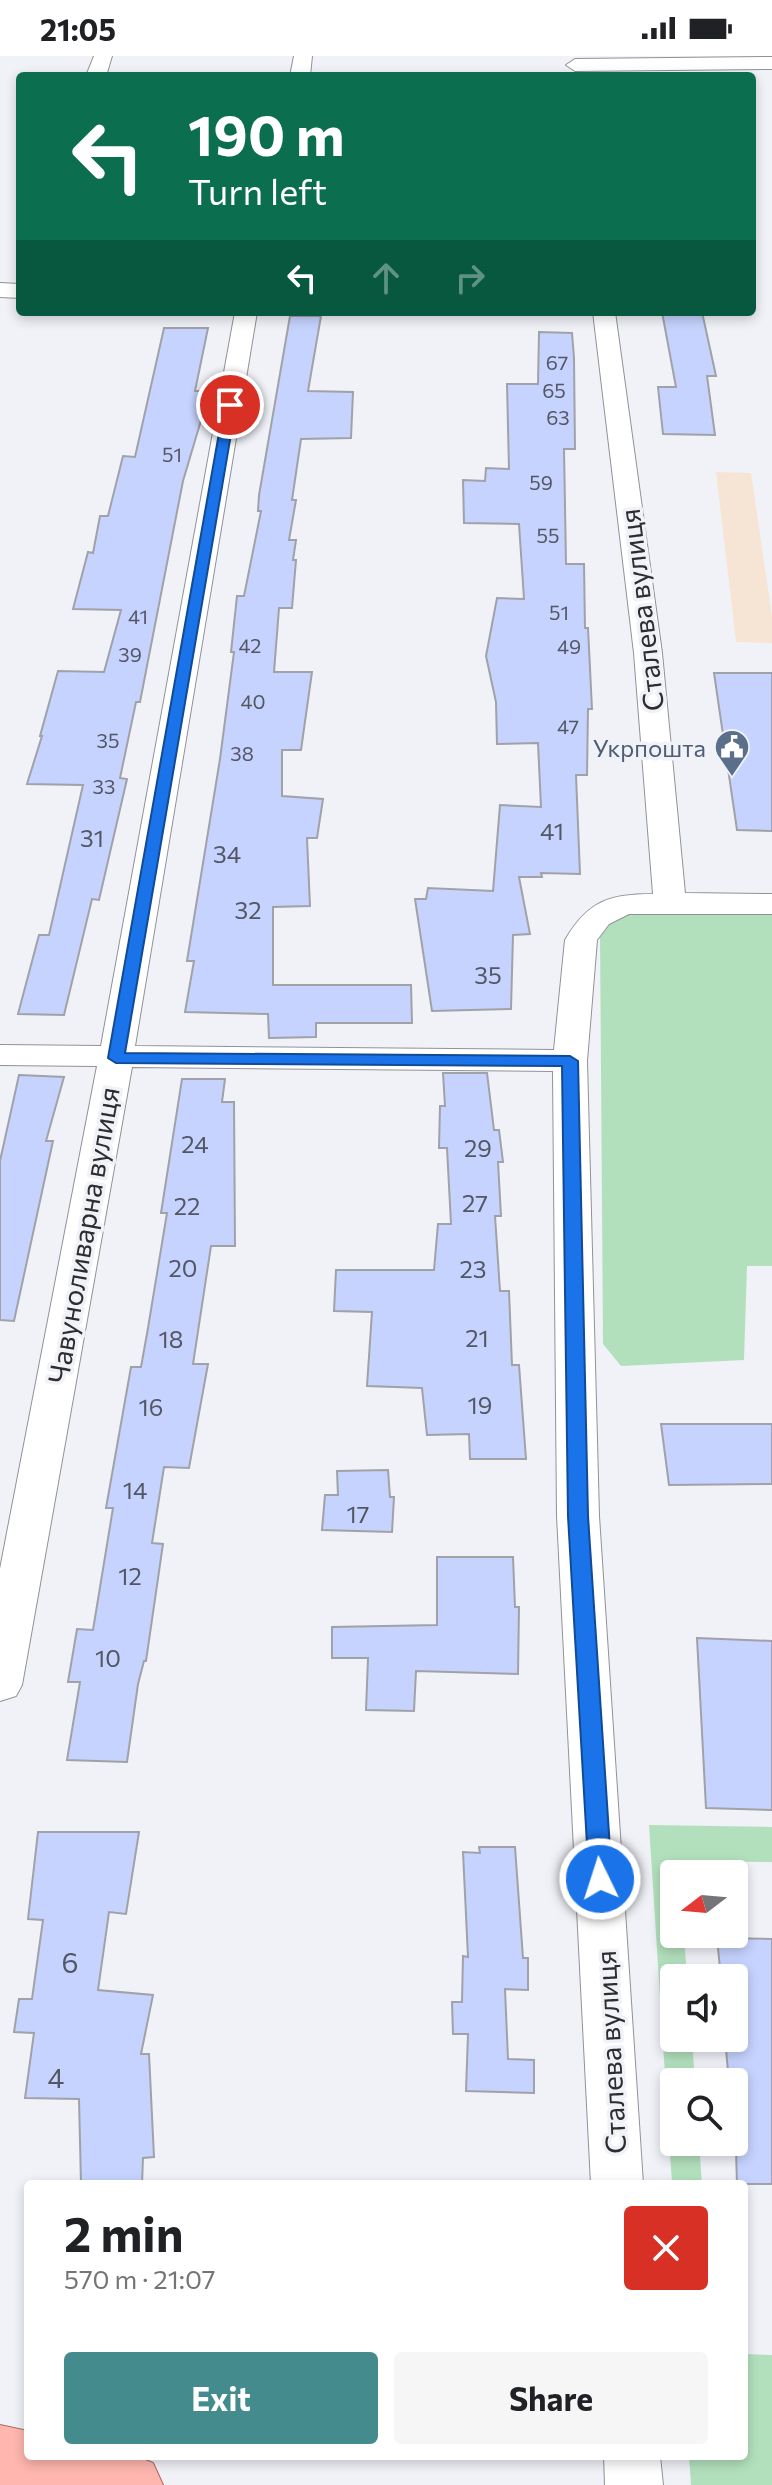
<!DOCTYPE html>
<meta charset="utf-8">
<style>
body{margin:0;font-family:Commissioner,sans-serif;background:#f6f6f6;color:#202124;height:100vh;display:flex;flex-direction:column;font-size:30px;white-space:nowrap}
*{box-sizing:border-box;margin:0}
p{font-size:26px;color:#757577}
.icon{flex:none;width:44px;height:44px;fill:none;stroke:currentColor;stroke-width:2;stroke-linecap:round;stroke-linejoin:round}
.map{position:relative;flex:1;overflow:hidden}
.panel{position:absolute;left:24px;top:2124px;width:724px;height:280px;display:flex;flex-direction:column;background:#fff;border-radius:8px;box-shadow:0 4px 12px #0003}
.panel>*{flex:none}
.top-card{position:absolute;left:16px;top:16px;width:740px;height:244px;border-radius:8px;box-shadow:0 4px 12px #0003;background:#0b6e4f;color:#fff;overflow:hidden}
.needle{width:52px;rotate:254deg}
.fabs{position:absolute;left:660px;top:1804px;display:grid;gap:16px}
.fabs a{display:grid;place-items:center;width:88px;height:88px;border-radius:8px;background:#fff;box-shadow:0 4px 12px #0003;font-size:40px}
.pin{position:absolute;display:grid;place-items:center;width:68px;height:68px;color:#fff;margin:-34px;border:4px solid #fff;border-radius:50%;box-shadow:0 2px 8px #0007}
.me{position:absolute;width:88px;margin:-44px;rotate:356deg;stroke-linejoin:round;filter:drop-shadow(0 0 6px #0008)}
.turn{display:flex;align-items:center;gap:28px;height:168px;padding:0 40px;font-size:36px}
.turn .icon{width:104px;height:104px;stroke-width:2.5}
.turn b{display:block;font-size:56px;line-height:68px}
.lanes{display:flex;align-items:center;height:76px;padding:0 40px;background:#0003;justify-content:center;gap:40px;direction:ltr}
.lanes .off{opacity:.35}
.round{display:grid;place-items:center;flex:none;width:84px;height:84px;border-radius:8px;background:#f6f6f6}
.summary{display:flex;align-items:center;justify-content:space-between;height:136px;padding:0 40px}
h1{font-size:48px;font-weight:700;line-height:60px}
.cta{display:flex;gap:16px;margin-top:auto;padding:16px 40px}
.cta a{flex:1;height:92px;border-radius:8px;background:#438b8d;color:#fff;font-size:32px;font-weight:700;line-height:92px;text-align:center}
.cta a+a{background:#f6f6f6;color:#202124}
.status{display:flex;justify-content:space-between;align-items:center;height:56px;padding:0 40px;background:#fff;direction:ltr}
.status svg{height:22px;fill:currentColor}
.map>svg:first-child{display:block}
.industrial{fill:#f6e5d4}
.green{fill:#b2e0bd}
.building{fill:#c6d3fe;stroke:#a0a2a7;stroke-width:2}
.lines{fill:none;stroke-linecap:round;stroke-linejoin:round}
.street-casing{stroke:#919297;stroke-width:2}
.primary-casing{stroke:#b5675e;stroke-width:2}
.street{fill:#fff;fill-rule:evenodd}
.primary{fill:#feb6ae;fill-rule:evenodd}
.route{fill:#1a73e8;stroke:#114b97;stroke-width:2}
.labels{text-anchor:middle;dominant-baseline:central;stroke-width:7;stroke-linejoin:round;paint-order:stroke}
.far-number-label{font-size:20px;fill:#535663}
.far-service-label{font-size:24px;fill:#4e5e75;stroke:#f0f2f8;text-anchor:end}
.number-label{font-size:24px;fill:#535663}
.street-label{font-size:28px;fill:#2d2d2f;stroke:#f0f2f8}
.near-number-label{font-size:28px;fill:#535663}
</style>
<div class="status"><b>21:05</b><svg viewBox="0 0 49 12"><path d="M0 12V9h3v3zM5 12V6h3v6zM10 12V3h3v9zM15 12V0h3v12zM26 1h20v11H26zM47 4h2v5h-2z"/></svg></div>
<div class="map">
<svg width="772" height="2429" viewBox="0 0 772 2429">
<rect width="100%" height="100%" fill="#f0f2f8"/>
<path class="industrial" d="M716,416L751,417L772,560V587L736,586Z"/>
<path class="green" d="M772,856V1210H747L744,1304L621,1310L603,1288L600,879L619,858Z
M649,1769L772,1771V1806L680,1805V1818H674V1878H684L687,1922H674V1982H692L695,2026H674V2086H699L702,2128H672Z
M744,2298L772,2299V2429H691L689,2400H744Z"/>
<path class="building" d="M662,256H702L716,320H707L715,379L663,378L658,331H676Z
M290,260H321L308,335L353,336L351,382L301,383L292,444H296L289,484H296L293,504H296L292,552H279L274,616H312L301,694H282V740L323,743L317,782H307L310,850L273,851V929H411L412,967H316V981L269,982L268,958L185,956L194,905H187L220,703L234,596H231L237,540H244L261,455H258L259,439Z
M164,272H208L195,335H206L202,361L183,425L140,646H136L120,722L127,723L99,844L92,843L64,959L18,958L39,879H49L83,729L27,728L42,680H40L58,615L104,616L121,554L73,553L88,496L93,497L100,460H108L123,400L135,401Z
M539,276L572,277L574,302L575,393H564L566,508H584L585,572H588L592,653H588L587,719H576L580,818L541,817L542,821H519L530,878L513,879L511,953L432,955L415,843H426L428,832L493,835L500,749L541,751L538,687L497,688L496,646L486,600L497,542L524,543L519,468L464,467L463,424L485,425L486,412L509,413L507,328H538Z
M714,617H772V775L737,774Z
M443,1017H487L494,1074H499L503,1106H498L501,1160H495L500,1235H509L512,1309H519L526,1403H470L469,1378L427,1379L422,1332L367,1330L372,1256L334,1255L336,1214H434L438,1168H451L447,1092H439L440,1050H445Z
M19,1019L64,1021L46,1085H53L14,1265L0,1264V1105Z
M182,1023H225L222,1046H234L235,1190H211L193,1308H208L189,1412L164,1411L152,1487L163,1488L146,1605H144L138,1628L127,1706L67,1704L80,1626H68L77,1573L93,1574L113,1452H106L131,1311H141L148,1272L167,1157H161Z
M661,1368H772V1428L669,1429Z
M388,1414L390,1441H394L392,1476L322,1474L325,1439H338L337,1415Z
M437,1501H513L515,1551H519L518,1618L416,1615L414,1655L366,1654L368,1602H332V1571L437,1569Z
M697,1582L772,1585V1754L706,1752Z
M38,1776H139L126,1858L109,1856L98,1934L153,1939L141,1998H149L154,2101L143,2102L142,2128H81L79,2043L25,2042L34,1977L14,1976L19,1943H32L43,1864L28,1863Z
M479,1791H515L523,1902H528V1934L505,1933L508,2003L534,2004V2037L466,2035L468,1978H453L452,1946H462L463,1900L468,1901L463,1796L480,1797Z
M717,1882L772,1883V2128H737L734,2026H729L725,1982H734V1922H721Z"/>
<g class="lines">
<defs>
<path id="street" d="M94,0H112L106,20H86Z
M294,0H312L310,20H290Z
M772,1V13L575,15L566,9L575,3Z
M0,227L20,228V242L0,241Z
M235,256H257L135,990L554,994L565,884C588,845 609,838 653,838L634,597L593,256H615L662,597L685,837L772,838V858H629L609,868L597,884L587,1005L599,1460L643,2128H591L557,1460L553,1015L132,1011L22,1629L16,1640L0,1645V1513L97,1010L0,1009V989L101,990Z
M604,2400H660L663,2429H605Z"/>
<path id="primary" d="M0,2369L28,2375V2400H135L153,2407L163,2429H0Z"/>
</defs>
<use href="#street" class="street-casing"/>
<use href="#primary" class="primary-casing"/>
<use href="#street" class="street"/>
<use href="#primary" class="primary"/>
</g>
<path class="route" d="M230,346L236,349L125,997L570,1000L578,1005L588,1460L612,1823L608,1829L600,1831L592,1829L589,1823L568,1460L562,1010L116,1007L108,1002L224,349Z"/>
<defs>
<symbol id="civic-pin" viewBox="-11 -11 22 30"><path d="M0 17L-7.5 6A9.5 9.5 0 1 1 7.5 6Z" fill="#5c6f8a" stroke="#f0f2f8"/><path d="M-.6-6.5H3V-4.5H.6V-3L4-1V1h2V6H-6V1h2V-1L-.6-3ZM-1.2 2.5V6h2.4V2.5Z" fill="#fff"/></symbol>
</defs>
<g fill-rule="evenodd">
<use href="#civic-pin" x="712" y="671" width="40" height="54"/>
</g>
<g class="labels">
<g class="far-number-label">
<text x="557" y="306">67</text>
<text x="554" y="334">65</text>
<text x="558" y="361">63</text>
<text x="172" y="398">51</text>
<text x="541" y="426">59</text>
<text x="548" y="479">55</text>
<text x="559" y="556">51</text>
<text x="138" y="560">41</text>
<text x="250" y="589">42</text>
<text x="569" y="590">49</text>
<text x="130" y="598">39</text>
<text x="253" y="645">40</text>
<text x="568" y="670">47</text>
<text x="108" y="684">35</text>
<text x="242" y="697">38</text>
<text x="104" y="730">33</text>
</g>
<g class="far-service-label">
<text x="706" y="691">Укрпошта</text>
</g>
<g class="number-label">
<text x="552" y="774">41</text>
<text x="92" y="781">31</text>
<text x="227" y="797">34</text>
<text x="248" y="853">32</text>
<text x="488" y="918">35</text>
<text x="195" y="1087">24</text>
<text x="478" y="1091">29</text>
<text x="475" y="1146">27</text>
<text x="187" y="1149">22</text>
<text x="183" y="1211">20</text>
<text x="473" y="1212">23</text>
<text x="477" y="1281">21</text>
<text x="171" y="1282">18</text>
<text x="480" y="1348">19</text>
<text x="151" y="1350">16</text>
<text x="135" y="1433">14</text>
<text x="358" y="1457">17</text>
<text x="130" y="1519">12</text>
<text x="108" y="1601">10</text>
</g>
<g class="street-label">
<text transform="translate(641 554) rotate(-97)">Сталева вулиця</text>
<text transform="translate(83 1179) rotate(-80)">Чавуноливарна вулиця</text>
<text transform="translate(610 1996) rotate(-93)">Сталева вулиця</text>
</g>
<g class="near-number-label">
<text x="70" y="1906">6</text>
<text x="56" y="2021">4</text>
</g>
</g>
</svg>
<div class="fabs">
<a><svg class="needle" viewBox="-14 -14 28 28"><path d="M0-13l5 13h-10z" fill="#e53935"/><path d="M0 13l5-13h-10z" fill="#757577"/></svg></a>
<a><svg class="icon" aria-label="sound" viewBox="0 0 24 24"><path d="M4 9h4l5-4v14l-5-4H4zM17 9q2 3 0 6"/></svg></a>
<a><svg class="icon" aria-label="search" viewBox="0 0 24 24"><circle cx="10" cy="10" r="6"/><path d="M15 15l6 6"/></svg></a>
</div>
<div class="pin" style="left:230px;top:349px;background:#d93025"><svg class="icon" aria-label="arrive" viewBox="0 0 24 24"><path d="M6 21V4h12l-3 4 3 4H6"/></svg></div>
<svg class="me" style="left:600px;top:1823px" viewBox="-20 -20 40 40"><circle r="17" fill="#1a73e8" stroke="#fff" stroke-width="3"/><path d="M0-11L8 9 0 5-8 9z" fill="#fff"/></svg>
<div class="top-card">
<div class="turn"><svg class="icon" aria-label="left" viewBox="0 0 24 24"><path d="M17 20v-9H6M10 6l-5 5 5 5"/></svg><div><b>190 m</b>Turn left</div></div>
<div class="lanes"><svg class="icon" aria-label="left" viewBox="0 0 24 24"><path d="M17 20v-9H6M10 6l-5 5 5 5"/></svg><svg class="icon off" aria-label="ahead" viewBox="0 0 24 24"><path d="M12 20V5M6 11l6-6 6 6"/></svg><svg class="icon off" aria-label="right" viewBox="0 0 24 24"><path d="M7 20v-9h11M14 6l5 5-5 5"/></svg></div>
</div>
<section class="panel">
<div class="summary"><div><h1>2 min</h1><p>570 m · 21:07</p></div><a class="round" style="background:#d93025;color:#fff"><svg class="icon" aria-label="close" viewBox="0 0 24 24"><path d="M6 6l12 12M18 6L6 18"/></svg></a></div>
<div class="cta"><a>Exit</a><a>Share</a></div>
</section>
</div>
